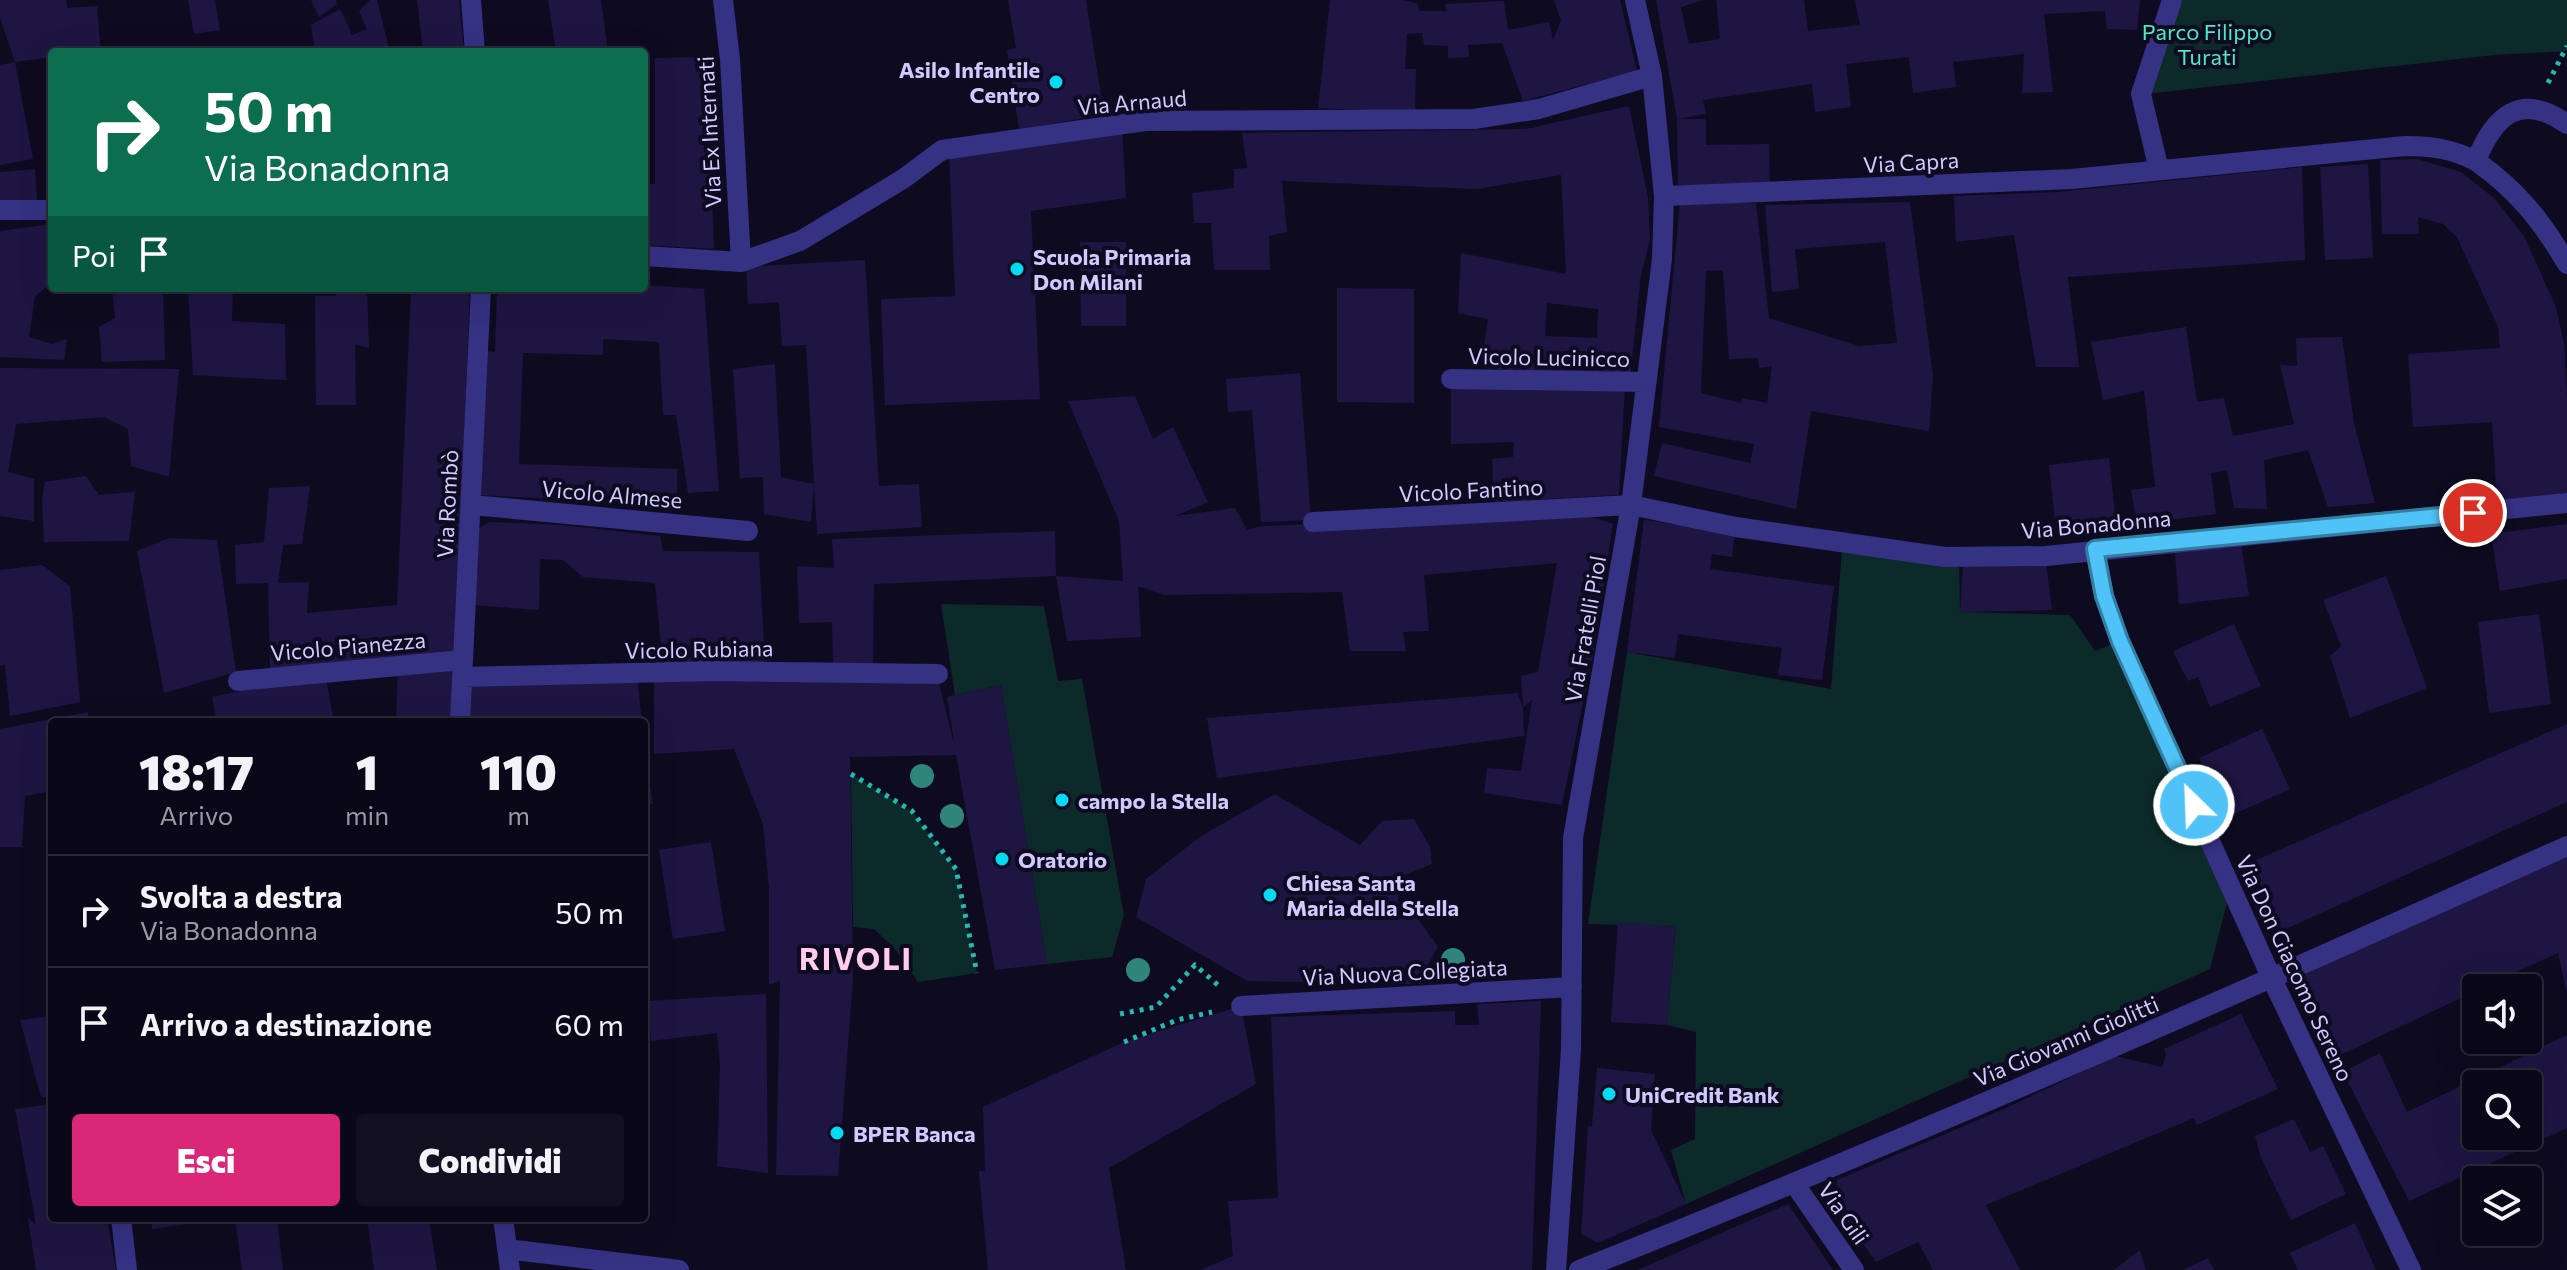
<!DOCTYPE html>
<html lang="it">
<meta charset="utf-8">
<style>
body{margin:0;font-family:Commissioner,sans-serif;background:#131121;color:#f1f3f6;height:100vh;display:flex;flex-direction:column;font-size:30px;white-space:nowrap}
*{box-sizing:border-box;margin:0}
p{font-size:26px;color:#999aa2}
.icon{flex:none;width:44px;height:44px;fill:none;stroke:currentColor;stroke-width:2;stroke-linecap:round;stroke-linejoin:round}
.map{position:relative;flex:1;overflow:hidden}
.details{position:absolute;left:48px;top:718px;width:600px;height:504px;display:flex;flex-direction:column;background:#0a0818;border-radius:8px;box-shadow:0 8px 32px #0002,0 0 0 2px #2a2937}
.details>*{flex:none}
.top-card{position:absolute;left:48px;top:48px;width:600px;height:244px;border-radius:8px;box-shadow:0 8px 32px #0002,0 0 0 2px #2a2937;background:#0b6e4f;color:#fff;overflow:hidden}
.tools{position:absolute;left:2462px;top:974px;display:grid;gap:16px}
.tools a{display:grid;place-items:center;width:80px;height:80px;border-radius:8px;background:#0a0818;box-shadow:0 8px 32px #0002,0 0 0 2px #2a2937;font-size:40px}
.pin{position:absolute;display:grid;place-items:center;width:68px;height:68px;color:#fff;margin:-34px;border:4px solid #fff;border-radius:50%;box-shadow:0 2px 8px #0007}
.me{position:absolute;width:88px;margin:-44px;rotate:336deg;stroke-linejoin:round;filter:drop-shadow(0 0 6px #0008)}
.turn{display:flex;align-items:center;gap:28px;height:168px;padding:0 24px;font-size:36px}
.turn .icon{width:104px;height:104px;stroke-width:2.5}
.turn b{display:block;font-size:56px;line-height:68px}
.then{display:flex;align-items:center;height:76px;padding:0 24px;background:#0003;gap:16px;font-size:30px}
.eta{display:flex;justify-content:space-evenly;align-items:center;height:136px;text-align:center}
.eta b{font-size:48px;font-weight:800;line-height:56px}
.action{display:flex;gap:16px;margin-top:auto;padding:16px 24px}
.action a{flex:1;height:92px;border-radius:8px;background:#db2777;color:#fff;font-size:32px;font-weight:800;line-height:92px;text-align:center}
.action a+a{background:#131121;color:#f1f3f6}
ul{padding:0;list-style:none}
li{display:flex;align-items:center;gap:24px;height:112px;padding:0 24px;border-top:2px solid #2a2937}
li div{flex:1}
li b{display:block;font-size:30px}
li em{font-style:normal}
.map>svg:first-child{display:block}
.green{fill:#0d2a2a}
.building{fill:#1f1543;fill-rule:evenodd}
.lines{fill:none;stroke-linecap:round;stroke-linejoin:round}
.path{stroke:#23bab2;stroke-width:5;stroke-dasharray:4 6;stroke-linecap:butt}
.minor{stroke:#353183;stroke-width:20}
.tree{fill:#30857a}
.route-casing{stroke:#337fa1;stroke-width:20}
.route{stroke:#4fc3f7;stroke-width:14}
.poi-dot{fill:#00dbf5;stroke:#0e0b20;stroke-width:3}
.labels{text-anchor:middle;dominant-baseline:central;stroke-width:8;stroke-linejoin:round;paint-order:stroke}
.park-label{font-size:22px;fill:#4ce9c3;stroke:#0e0b20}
.poi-label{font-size:22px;font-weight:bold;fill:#d0caff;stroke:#0e0b20;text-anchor:start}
.street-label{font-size:22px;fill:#d0caff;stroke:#0e0b20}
.district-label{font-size:30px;font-weight:bold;letter-spacing:2px;fill:#ffccec;stroke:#0e0b20}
</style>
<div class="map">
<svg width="2567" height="1270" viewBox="0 0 2567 1270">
<rect width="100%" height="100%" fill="#0e0b20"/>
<path class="green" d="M2175,0H2567V51L2494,55L2144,94Z
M1842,550L1959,560L1960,612L2070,615L2095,651L2120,641L2231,887L2210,969L1686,1204L1671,1150L1695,1139L1696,1032L1667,1025L1676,926L1588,924L1627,652L1831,689Z
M941,604L1044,606L1058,681L1082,679L1124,915L1112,957L1047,964L1001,685L955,695Z
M851,774L912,811L956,869L977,973L918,982L895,949L874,929L853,927Z"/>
<path class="building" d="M0,0H66L67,8L97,6L101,52H52V57L15,62L33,159L0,165V65L15,62L0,18Z
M188,0H215L220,30L194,34Z
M311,0H336L337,4L319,17Z
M370,0H377L390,52H315L311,25L340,9L352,35L367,29L359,11Z
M417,0H459L464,52H423Z
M548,0H601L608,52H556Z
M1008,0H1086L1104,115L1019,129L1007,50L1016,48Z
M1330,0H1401L1417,3L1420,11H1446L1445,4L1504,1L1508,30L1549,22L1553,40L1561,21L1554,0H1620L1637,71L1523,101L1502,43L1468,45L1469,57L1448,58V46L1424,45L1422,33L1407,34L1405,69H1416L1415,112L1318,108Z
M1656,0H1704L1681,7L1689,44L1720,39L1716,0H1804L1808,31L1860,25L1855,0H2140L2137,30L2107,29L2105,11L2044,14L2053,92L2022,93L2024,54L1953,62L1956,87L1913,93L1909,57L1846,64L1851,107L1815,112L1812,84L1703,100L1706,114L1677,119Z
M707,57L714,249L644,245V184H655V58Z
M1629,106L1648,197L1650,240L1641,274L1630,379L1481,368L1488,319L1458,313L1461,253L1566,274L1561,175L1477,189L1282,181L1287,232L1269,236L1270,270H1214L1211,223H1194L1192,193L1234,188V169L1247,168L1242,133L1526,129ZM1547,303L1598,309L1597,338L1545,336Z
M1677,119H1706V145L1769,144L1770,185H1678Z
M1122,126L1126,198L1031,211L1040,399L885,405L881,299L955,296L949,151Z
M2417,159L2461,172L2494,198L2524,236L2556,307L2564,344L2567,397V495L2497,500L2492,422L2413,427L2408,354L2500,348L2498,327L2457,237L2443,224L2418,217L2419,234H2382L2380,160Z
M2368,164L2373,258L2325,260L2320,167Z
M2302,167L2305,260L2068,277L2079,367H2036L2014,235L1956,242L1954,196L2057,192Z
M35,169L37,201L0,203V172Z
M1680,202L1756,203L1769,318L1859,346L1897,343L1885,242L1795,249L1799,289L1772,292L1765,205L1910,202L1933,375L1929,431L1811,411L1796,509L1654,476L1662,443L1750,463L1754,444L1659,427ZM1723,270L1729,359L1758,358L1759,368L1772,366L1767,403L1742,398L1741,403L1701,393L1706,271Z
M52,224V283L35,296L29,337L52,344L67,339L64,360L0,357V231Z
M1080,242H1126V326H1081Z
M865,260L879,486L919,484L922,527L817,534L806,345L782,346L779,302L748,304L746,267Z
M644,285L704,289L719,491L688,493L676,415H663L659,342L603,339V355L523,353L519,464L677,469V510L609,502L479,495L486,351L495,352L497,288H644Z
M112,288H163L165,360L102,362L99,327L115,318Z
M188,288H233L232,321L285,324L286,380L193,375Z
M336,288H367L369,348L355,344L356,405H316L315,296H336Z
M411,288H470L456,652L270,670L268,583L236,584L235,545L264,542L269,488L310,486L302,544L283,545L278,583L309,582L307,613L397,605Z
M1337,288L1414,289V403L1337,402Z
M2186,327L2197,402L2224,398L2233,436L2294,424L2280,365L2297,366L2296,338L2342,337L2354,423L2375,503L2328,507L2308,450L2264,460L2267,509L2234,508L2227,470L2211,473L2216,514L2137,524L2131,490L2155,487L2144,391L2103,400L2091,342Z
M775,364L781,477L814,484L811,522L764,514L763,477L740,478L733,369Z
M0,368L179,369L169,477L131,466L128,429L104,417L16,424L8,472L34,479V521L0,516Z
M1300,373L1311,520L1261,522L1252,410L1228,412L1226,379Z
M1451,385L1625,387L1619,495L1494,502L1492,459L1513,457L1514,442L1451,444Z
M1135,396L1153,439L1173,427L1208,502L1175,516L1235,508L1247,530L1262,526L1585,515L1613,524L1595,644L1562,805L1484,793L1487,768L1521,771L1532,700L1523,707L1521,676L1538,672L1557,563L1424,575L1429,631L1403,632L1406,651H1350L1342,592L1164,595L1138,586L1141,637L1067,641L1056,576L1123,581L1119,521L1068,401Z
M2109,458L2117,531L2057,539L2049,465Z
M86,476L99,495L135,492L129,541L44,542L42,500L45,482Z
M1644,520L1735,532L1732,557L1712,554L1710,569L1834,586L1822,680L1778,675L1782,648L1678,634L1675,658L1627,652Z
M490,522L562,525L660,536L663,551L759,552L765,668L663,667L655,583L583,577L563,560L540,559L539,610L473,605L477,529Z
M2567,524V579L2500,591L2491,534Z
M1055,531L1056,576L874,584L873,664L833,663L832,622L799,623L797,566L834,568L832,539Z
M2240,537L2249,596L2179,604L2174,543Z
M169,538L217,540L236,672L164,693L137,551Z
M2046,562L2052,610L1960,612L1963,563Z
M42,565L70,586L80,702L10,716L5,665L0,666V570Z
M2386,576L2427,688L2350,718L2330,656L2341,646L2323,600Z
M2539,614L2551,704L2489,713L2478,622Z
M2234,624L2261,686L2210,707L2198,677L2188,681L2173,651Z
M398,670L453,671V722H396Z
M325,673L334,722H217L212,697Z
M654,676L938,679L955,748L947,697L1001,685L1047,964L995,970L956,755L850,757L853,979L838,1176L776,1175L780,981L769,985V888L763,824L734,749L654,754Z
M637,678L642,722H463V680Z
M1517,693L1523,707L1524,736L1217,778L1207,718Z
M88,712L89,722H52V791L25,796L22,847H0V729Z
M2567,724V802L2275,934L2247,864Z
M2262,729L2290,789L2227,817L2199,758Z
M644,748L653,804L644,805Z
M1275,794L1360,845L1382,821L1414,819L1430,847L1432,864L1397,878L1399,912L1414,913L1438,947L1417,984L1247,981L1136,917L1146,879L1201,836Z
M711,842L725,931L673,939L659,850Z
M2567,854V994L2558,953L2482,988H2476V991L2336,1057L2299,976Z
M1618,922L1676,926L1667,1025L1611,1022Z
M766,994L768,1173L717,1166L720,1065L717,1033L651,1041L647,1001Z
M1541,1001L1532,1270H1201L1233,1256L1228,1201L1278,1198L1271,1017L1455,1011V1025H1479L1477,1004Z
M1241,1006L1256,1084L1109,1168L1126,1270H988L979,1171H985L983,1107L1124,1042Z
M2241,1014L2278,1089L2197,1125L2194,1118L1986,1205L2020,1270H1933L1918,1242L1876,1262L1836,1205L1837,1180L2004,1109L2115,1056L2162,1067L2166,1055L2164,1049Z
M52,1016V1098L41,1097L20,1020Z
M2567,1035V1128L2409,1201L2343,1072L2380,1053L2407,1112ZM2476,1084H2528V1136H2476Z
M1597,1068L1655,1074L1651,1130L1686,1204L1598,1243L1581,1234L1588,1126H1592Z
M52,1104V1218H107L116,1270H36L28,1218L36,1225L15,1109Z
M2294,1119L2310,1152L2323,1146L2346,1194L2291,1220L2261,1158L2255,1136Z
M1788,1204L1833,1270H1638L1746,1222Z
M151,1218H218V1220L152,1229Z
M235,1218H277L283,1270H242Z
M367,1218H429L437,1270H374Z
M2355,1223L2376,1270H2298L2290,1253Z
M2140,1250L2146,1270H2114Z
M2208,1258L2214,1270H2183Z"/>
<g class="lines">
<path class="path" d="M2548,83L2567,46
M851,774L912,811L956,869L977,973
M1120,1014L1156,1007L1195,965L1219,986
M1124,1042L1177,1020L1212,1012"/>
<path class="minor" d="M471,0L475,52
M723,0L730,59L741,262
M2567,124C2520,91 2494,116 2476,161C2518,191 2541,220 2567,264
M2159,170L2141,94L2172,0
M1664,196L2072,179L2405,146C2432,146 2452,149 2476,161
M0,210H52
M644,256L741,262L800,241L903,179L942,150L1145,121L1474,119L1539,109L1652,76
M1451,379L1646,382
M472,505L748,531
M1313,522L1631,505L1736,527L1945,557L2046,556L2567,503
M2095,549L2104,596L2120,641L2272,979L2411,1270
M462,677L714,671L938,674
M238,681L462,660
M460,722L481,288
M1241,1006L1572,987
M1794,1183L1854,1270
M121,1218L127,1270
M503,1218L510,1270
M507,1249L679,1270
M1556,1270L1571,1049L1573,838L1631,505L1662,259L1664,196L1652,76L1635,0
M1579,1270C1912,1138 2240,993 2567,846"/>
</g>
<g class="tree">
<circle cx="922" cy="776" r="12"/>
<circle cx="952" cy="816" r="12"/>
<circle cx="1453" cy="960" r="12"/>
<circle cx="1138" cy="970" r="12"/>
</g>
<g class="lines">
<defs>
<path id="route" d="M2194,805L2120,641L2104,596L2095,549L2473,513"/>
</defs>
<use href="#route" class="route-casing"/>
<use href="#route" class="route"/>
</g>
<g class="poi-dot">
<circle cx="1056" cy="82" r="8"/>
<circle cx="1017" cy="269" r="8"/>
<circle cx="1062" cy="800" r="8"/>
<circle cx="1002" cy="859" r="8"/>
<circle cx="1270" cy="895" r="8"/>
<circle cx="1609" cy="1094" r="8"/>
<circle cx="837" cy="1133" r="8"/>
</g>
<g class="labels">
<g class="park-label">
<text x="2207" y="31">Parco Filippo<tspan x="2207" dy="25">Turati</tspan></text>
</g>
<g class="poi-label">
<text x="1040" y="69" text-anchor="end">Asilo Infantile<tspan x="1040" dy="25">Centro</tspan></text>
<text x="1033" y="256">Scuola Primaria<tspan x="1033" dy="25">Don Milani</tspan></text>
<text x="1078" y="800">campo la Stella</text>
<text x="1018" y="859">Oratorio</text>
<text x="1286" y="882">Chiesa Santa<tspan x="1286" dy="25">Maria della Stella</tspan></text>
<text x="1625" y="1094">UniCredit Bank</text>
<text x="853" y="1133">BPER Banca</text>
</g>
<g class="street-label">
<text transform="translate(1132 102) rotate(-5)">Via Arnaud</text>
<text transform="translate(709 132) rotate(-93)">Via Ex Internati</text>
<text transform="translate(1911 162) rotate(-3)">Via Capra</text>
<text transform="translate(1549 357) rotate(1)">Vicolo Lucinicco</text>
<text transform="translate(1471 490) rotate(-3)">Vicolo Fantino</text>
<text transform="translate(612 494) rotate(5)">Vicolo Almese</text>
<text transform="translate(447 504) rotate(-87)">Via Rombò</text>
<text transform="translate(2096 524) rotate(-5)">Via Bonadonna</text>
<text transform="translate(1585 629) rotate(-80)">Via Fratelli Piol</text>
<text transform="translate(348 646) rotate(-5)">Vicolo Pianezza</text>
<text transform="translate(699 649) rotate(-1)">Vicolo Rubiana</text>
<text transform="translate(2295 968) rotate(65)">Via Don Giacomo Sereno</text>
<text transform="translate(1405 972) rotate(-3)">Via Nuova Collegiata</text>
<text transform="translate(2066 1041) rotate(-23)">Via Giovanni Giolitti</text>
<text transform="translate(1844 1213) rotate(55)">Via Gili</text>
</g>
<g class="district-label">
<text x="856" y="957">RIVOLI</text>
</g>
</g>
</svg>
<div class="tools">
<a><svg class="icon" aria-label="sound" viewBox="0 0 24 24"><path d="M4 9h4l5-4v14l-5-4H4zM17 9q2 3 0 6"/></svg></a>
<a><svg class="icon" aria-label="search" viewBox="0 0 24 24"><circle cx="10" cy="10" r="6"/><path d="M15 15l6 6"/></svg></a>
<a><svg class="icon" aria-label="layers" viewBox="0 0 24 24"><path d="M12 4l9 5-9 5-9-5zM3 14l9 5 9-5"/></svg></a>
</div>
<div class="pin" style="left:2473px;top:513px;background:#d93025"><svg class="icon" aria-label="arrive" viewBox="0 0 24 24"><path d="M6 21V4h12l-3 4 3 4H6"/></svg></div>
<svg class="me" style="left:2194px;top:805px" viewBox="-20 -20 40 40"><circle r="17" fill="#4fc3f7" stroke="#fff" stroke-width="3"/><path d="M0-11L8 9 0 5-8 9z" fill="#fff"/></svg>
<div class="top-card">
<div class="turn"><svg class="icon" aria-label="right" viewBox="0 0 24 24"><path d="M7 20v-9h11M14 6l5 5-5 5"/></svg><div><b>50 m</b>Via Bonadonna</div></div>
<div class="then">Poi<svg class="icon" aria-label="arrive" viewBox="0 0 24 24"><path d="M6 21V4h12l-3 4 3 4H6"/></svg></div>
</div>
<section class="details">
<div class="eta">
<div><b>18:17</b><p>Arrivo</p></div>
<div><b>1</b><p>min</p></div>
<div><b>110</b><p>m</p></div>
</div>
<ul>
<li><svg class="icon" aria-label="right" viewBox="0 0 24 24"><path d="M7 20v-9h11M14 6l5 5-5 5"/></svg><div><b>Svolta a destra</b><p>Via Bonadonna</p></div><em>50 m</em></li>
<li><svg class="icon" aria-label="arrive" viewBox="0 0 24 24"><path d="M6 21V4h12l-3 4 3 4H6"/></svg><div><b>Arrivo a destinazione</b></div><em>60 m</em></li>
</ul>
<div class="action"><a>Esci</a><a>Condividi</a></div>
</section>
</div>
